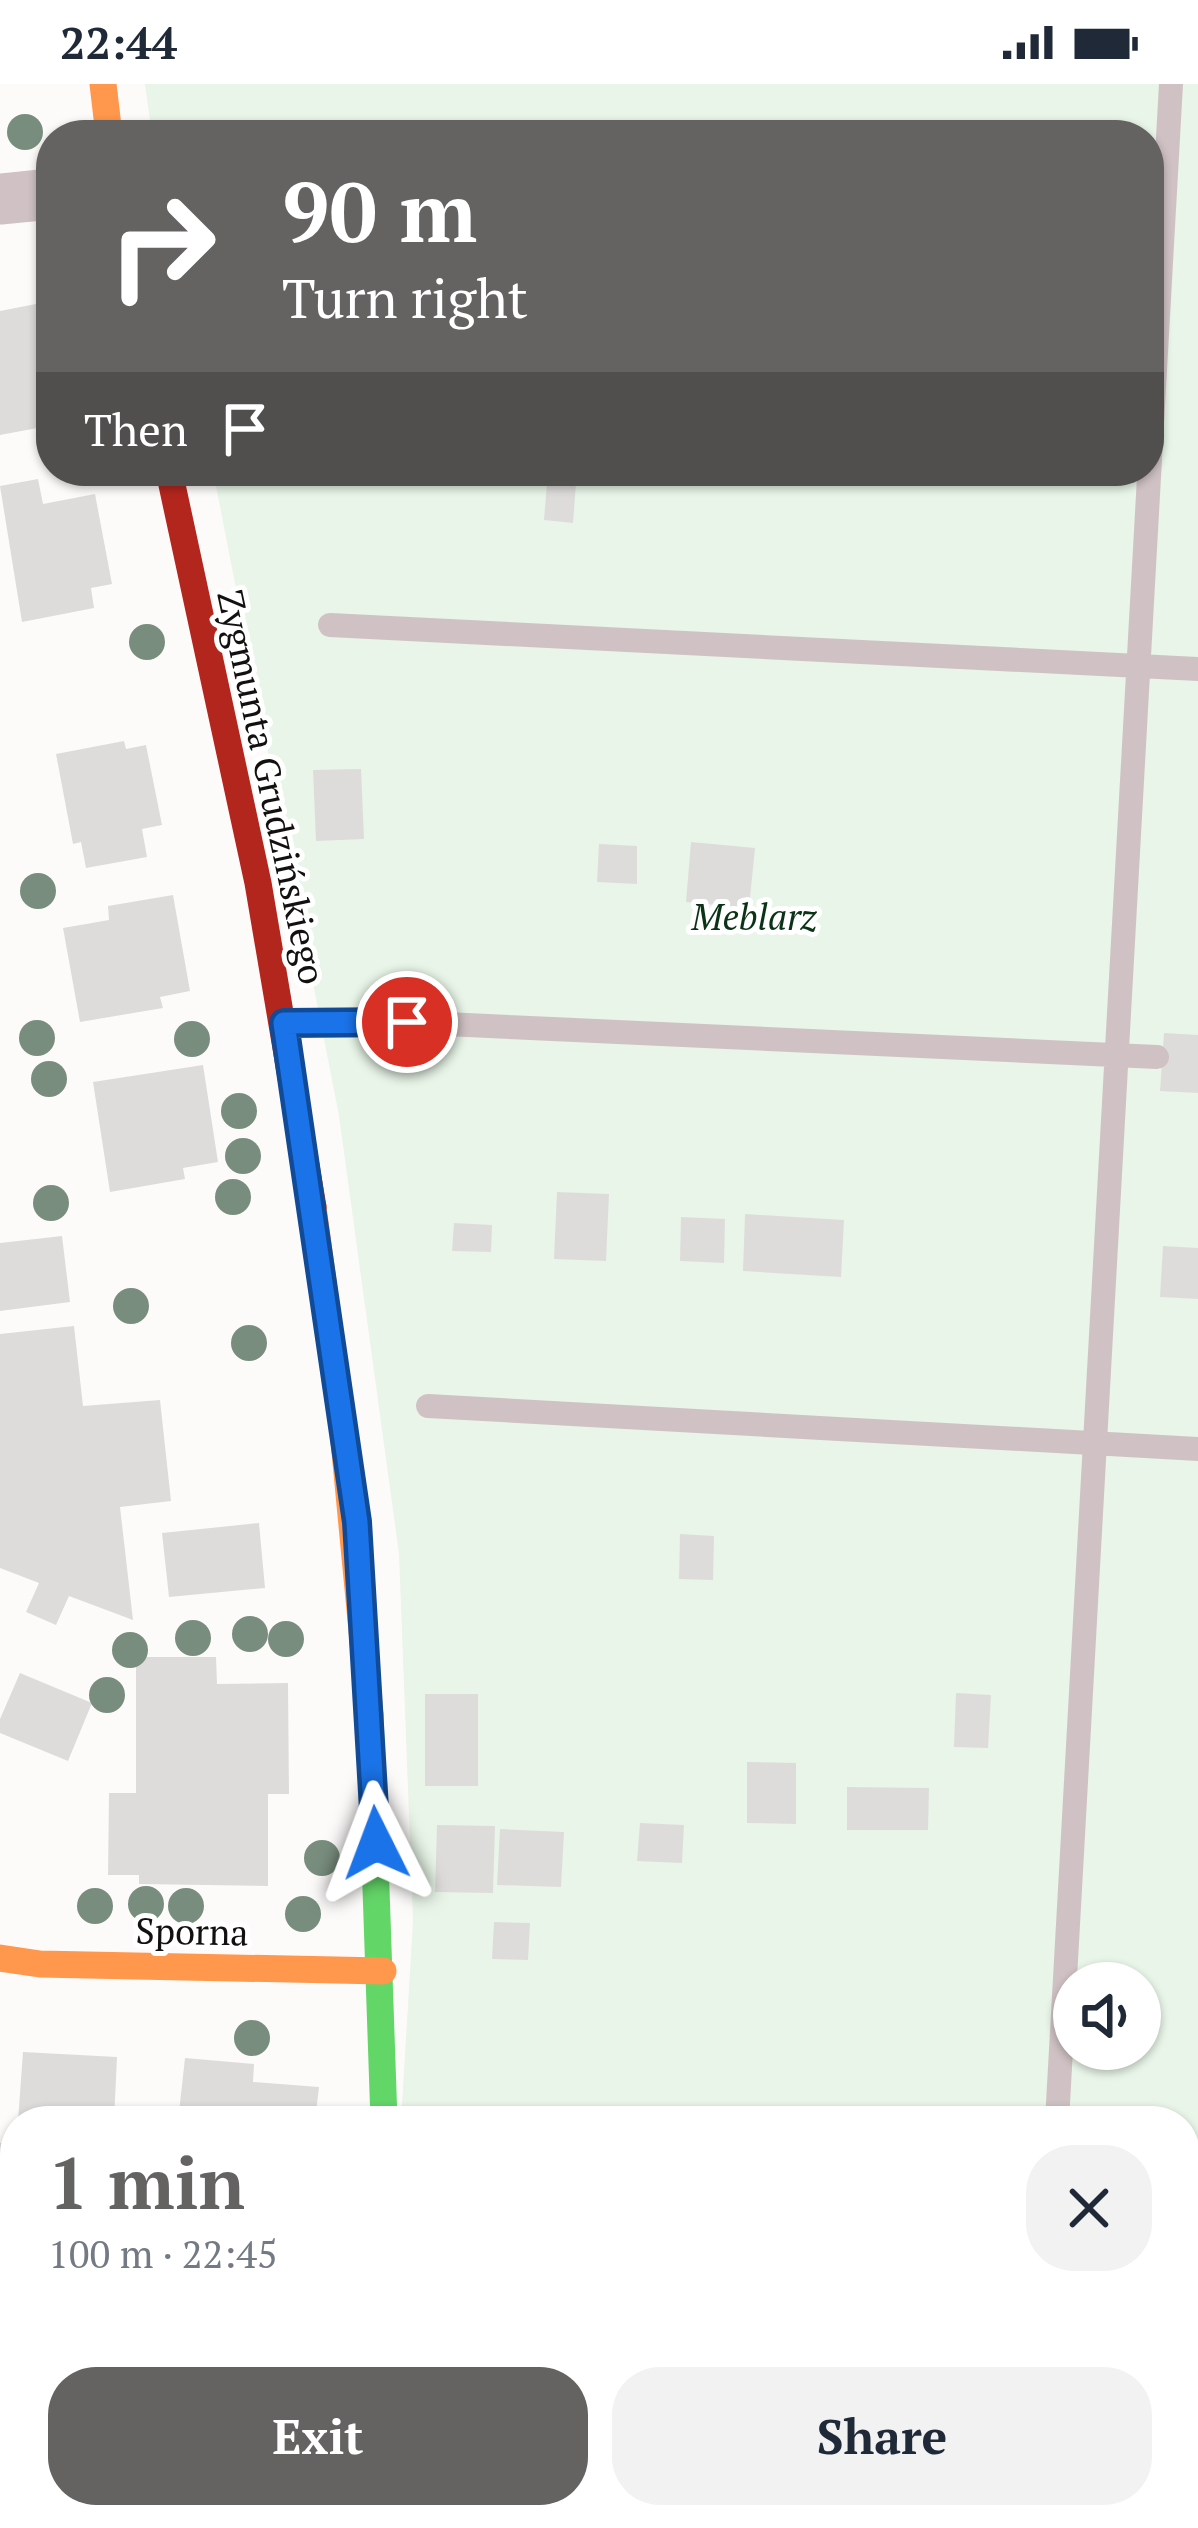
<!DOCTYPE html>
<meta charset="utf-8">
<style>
body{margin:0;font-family:"PT Serif",serif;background:#f2f2f3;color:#1f2937;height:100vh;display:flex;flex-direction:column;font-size:45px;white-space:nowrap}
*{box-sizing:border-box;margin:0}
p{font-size:39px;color:#747a83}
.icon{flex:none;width:66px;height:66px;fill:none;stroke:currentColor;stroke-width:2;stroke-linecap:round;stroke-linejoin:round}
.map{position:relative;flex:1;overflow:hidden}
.details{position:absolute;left:0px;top:2022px;width:1200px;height:423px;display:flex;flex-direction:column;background:#fff;border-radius:48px 48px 0 0;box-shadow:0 3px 9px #0004}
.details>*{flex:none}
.guide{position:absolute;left:36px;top:36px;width:1128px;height:366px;border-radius:48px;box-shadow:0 3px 9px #0004;background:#646362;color:#fff;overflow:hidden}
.tools{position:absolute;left:1053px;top:1878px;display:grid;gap:24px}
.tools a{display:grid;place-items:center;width:108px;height:108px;border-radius:50%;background:#fff;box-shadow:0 3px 9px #0004;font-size:60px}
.pin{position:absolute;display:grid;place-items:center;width:102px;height:102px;color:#fff;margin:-51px;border:6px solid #fff;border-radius:50%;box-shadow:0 3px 12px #0007}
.me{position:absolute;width:132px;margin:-66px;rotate:357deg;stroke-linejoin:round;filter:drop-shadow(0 0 9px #0008)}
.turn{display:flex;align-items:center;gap:42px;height:252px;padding:0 48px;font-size:54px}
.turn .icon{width:156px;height:156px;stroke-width:2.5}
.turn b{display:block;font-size:84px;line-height:102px}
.then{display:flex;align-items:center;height:114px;padding:0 48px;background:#0003;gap:24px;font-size:45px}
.round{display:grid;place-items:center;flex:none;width:126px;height:126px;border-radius:48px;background:#f2f2f3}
.headline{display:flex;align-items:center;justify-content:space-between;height:204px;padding:0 48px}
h1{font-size:72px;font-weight:700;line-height:90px;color:#646362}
.cta{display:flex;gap:24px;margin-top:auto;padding:24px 48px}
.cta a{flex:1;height:138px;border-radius:48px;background:#646362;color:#fff;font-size:48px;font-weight:700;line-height:138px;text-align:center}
.cta a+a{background:#f2f2f3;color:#1f2937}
.status{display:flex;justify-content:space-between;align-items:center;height:84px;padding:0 60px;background:#fff;direction:ltr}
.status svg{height:33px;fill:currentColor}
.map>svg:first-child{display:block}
.green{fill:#e9f5e8;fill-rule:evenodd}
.building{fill:#dedcdb}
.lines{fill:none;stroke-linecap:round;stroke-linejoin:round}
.lane{stroke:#d0c2c4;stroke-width:24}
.street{stroke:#d0c2c4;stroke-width:51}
.fast{stroke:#63d668;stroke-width:27}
.slow{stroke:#ff974d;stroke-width:27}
.jam{stroke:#b3261e;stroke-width:27}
.tree{fill:#788d7d}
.route-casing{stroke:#114b97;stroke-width:30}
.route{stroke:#1a73e8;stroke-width:21}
.labels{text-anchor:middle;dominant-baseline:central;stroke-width:10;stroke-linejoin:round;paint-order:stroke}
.street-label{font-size:36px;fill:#121110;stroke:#fff}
.park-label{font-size:36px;font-style:italic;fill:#0b3316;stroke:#fff}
</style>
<div class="status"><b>22:44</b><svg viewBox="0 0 49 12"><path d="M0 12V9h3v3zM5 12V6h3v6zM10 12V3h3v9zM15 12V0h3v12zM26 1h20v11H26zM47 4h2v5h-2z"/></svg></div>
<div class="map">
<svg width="1198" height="2444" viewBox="0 0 1198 2444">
<rect width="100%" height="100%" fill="#fdfbfa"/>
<path class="green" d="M145,0H1198V2444H881L800,2430H1185V2037H401L413,1837L399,1470L339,1032L213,387H1149V51H152ZM1074,1899H1140V1965H1074Z"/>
<path class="building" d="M46,218L51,314L38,316L43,343L0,351V227Z
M548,387H577L573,439L544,436Z
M38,395L43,420L95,410L112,500L91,504L94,524L22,538L0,402Z
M124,657L126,665L146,661L162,741L142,745L147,773L86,784L81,758L73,760L56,670Z
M361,685L364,755L316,757L313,686Z
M691,758L755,764L749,824L686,818Z
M599,760L637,762V800L597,798Z
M173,811L190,907L160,913L163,924L80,938L63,844L109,836L108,822Z
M1164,949L1198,951V1009L1160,1007Z
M203,981L218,1078L183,1084L185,1095L110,1108L93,998Z
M557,1108L609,1110L606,1177L554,1175Z
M745,1130L844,1136L841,1193L743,1187Z
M681,1133L725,1135L724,1179L680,1177Z
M454,1139L492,1141L491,1168L452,1167Z
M62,1152L70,1218L0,1227V1159Z
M1163,1162L1198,1164V1215L1160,1213Z
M74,1242L83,1322L160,1316L171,1417L120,1423L133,1536L69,1512L56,1541L26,1528L39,1499L0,1484V1250Z
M259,1439L265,1504L169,1513L162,1449Z
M680,1450L714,1452L713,1496L679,1495Z
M136,1573H216L217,1600L288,1599L289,1710H268V1802L139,1800V1791H108L109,1709H136Z
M20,1589L92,1619L68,1677L0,1649V1635Z
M956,1609L991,1611L988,1664L954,1663Z
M425,1610H478V1702H425Z
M747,1678L796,1679V1740L747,1739Z
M847,1703L929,1704L928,1746H847Z
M640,1739L684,1741L682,1779L637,1777Z
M437,1741L495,1742L493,1809L435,1808Z
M500,1745L564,1748L561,1803L497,1801Z
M494,1838L530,1839L528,1876L492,1875Z
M23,1968L117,1973L114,2037H18Z
M185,1974L254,1980L253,1998L319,2003L315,2037H178Z
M0,2059L15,2061V2125L0,2121Z"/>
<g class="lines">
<path class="lane" d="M330,541L1198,585
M287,938L359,936L1157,973
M428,1322L1198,1365
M1057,2037L1171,0
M1185,2149L1198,2150"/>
<path class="street" d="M0,115L51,110"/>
<path class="fast" d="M370,1631L384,2037"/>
<path class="slow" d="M103,0L109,51
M313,1123L343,1347L370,1631
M0,1874L40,1880L383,1887"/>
<path class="jam" d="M169,387L258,799L313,1123
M353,2444L355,2430"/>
</g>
<g class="tree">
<circle cx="25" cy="48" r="18"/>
<circle cx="147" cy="558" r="18"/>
<circle cx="38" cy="807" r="18"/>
<circle cx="37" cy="954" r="18"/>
<circle cx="192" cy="955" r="18"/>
<circle cx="49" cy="995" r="18"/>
<circle cx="239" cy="1027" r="18"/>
<circle cx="243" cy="1072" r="18"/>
<circle cx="233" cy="1113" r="18"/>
<circle cx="51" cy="1119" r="18"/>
<circle cx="131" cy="1222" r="18"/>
<circle cx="249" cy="1259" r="18"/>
<circle cx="250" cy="1550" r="18"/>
<circle cx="193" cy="1554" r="18"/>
<circle cx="286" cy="1555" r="18"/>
<circle cx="130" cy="1566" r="18"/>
<circle cx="107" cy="1611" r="18"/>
<circle cx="322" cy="1774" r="18"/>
<circle cx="146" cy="1820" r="18"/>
<circle cx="95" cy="1822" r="18"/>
<circle cx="186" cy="1822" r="18"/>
<circle cx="303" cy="1830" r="18"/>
<circle cx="252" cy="1954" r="18"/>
</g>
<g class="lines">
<defs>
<path id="route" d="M376,1759L357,1438L284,939L407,938"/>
</defs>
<use href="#route" class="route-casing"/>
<use href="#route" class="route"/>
</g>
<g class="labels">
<g class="street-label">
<text transform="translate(272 703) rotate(78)">Zygmunta Grudzińskiego</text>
<text transform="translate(192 1847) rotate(1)">Sporna</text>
</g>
<g class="park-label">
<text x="754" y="832">Meblarz</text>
</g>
</g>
</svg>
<div class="tools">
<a><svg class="icon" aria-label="sound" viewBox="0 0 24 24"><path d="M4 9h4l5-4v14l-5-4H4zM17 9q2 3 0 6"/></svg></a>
</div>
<div class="pin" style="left:407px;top:938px;background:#d93025"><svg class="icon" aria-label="arrive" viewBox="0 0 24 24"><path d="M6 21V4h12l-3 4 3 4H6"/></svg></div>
<svg class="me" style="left:376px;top:1759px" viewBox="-20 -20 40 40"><path d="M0-17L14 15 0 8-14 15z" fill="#1a73e8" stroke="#fff" stroke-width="4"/></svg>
<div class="guide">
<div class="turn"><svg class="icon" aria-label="right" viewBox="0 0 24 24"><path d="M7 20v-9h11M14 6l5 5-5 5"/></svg><div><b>90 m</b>Turn right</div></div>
<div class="then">Then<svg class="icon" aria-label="arrive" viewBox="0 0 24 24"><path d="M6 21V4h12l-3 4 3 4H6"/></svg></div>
</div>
<section class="details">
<div class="headline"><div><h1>1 min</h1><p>100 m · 22:45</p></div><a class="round"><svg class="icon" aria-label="close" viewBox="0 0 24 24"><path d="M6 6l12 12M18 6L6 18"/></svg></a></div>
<div class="cta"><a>Exit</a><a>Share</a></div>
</section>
</div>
